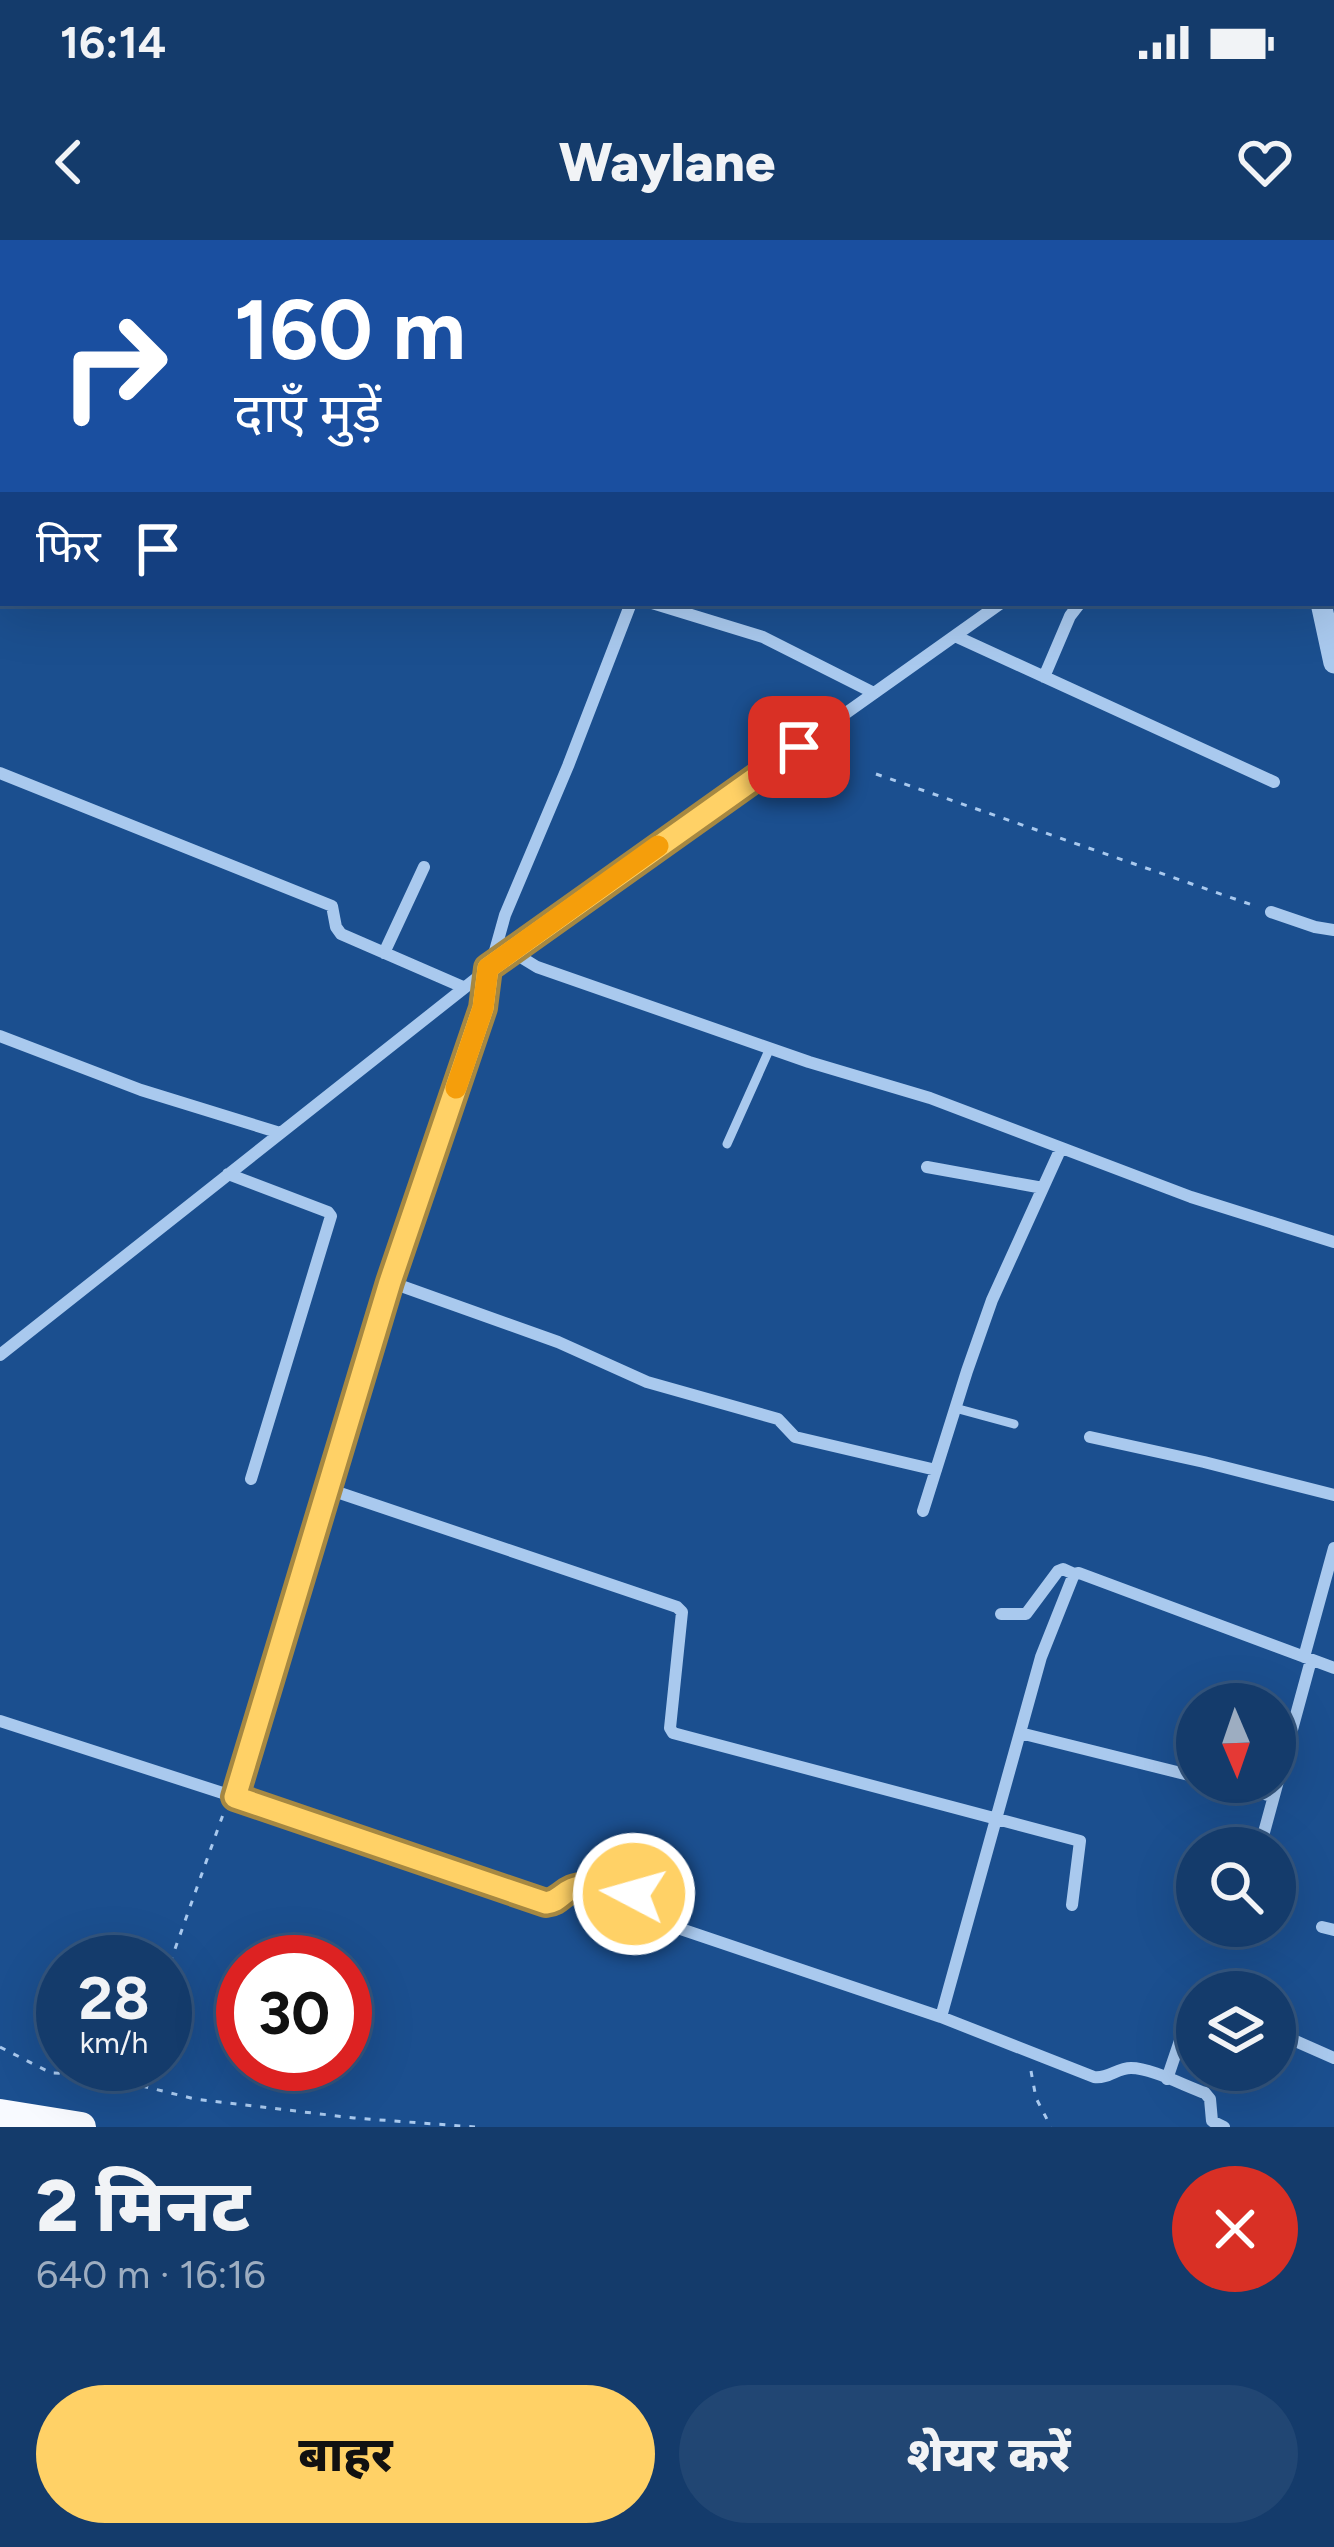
<!DOCTYPE html>
<html lang="hi">
<meta charset="utf-8">
<style>
body{margin:0;font-family:Figtree,"Noto Sans Devanagari",sans-serif;background:#214673;color:#f1f3f6;height:100vh;display:flex;flex-direction:column;font-size:45px;white-space:nowrap}
*{box-sizing:border-box;margin:0}
p{font-size:39px;color:#9dadc1}
.icon{flex:none;width:66px;height:66px;fill:none;stroke:currentColor;stroke-width:2;stroke-linecap:round;stroke-linejoin:round}
.map{position:relative;height:1887px;overflow:hidden}
.sheet{display:flex;flex-direction:column;background:#143b6b;flex:1}
.sheet>*{flex:none}
.banner{position:absolute;left:0px;top:0px;width:1335px;height:366px;box-shadow:0 12px 48px #0002,0 0 0 3px #33557e;background:#1a4fa0;color:#fff;overflow:hidden}
.needle{width:78px;rotate:178deg}
.buttons{position:absolute;left:1176px;top:1443px;display:grid;gap:24px}
.buttons a{display:grid;place-items:center;width:120px;height:120px;border-radius:50%;background:#143b6b;box-shadow:0 12px 48px #0002,0 0 0 3px #33557e;font-size:60px}
.speed{position:absolute;left:36px;top:1695px;display:flex;gap:24px;font-size:60px;font-weight:700;text-align:center}
.speed>*{display:grid;place-content:center;width:156px;height:156px;border-radius:50%;background:#143b6b;box-shadow:0 12px 48px #0002,0 0 0 3px #33557e;line-height:1}
.speed small{font-size:30px;font-weight:400}
.speed .limit{border:18px solid #d22;background:#fff;color:#111}
.pin{position:absolute;display:grid;place-items:center;width:102px;height:102px;color:#fff;margin:-51px;border-radius:24px;box-shadow:0 6px 18px #0006}
.me{position:absolute;width:132px;margin:-66px;rotate:276deg;stroke-linejoin:round;filter:drop-shadow(0 0 9px #0008)}
.turn{display:flex;align-items:center;gap:42px;height:252px;padding:0 36px;font-size:54px}
.turn .icon{width:156px;height:156px;stroke-width:2.5}
.turn b{display:block;font-size:84px;line-height:102px}
.then{display:flex;align-items:center;height:114px;padding:0 36px;background:#0003;gap:24px;font-size:45px}
.round{display:grid;place-items:center;flex:none;width:126px;height:126px;border-radius:63px;background:#214673}
.headline{display:flex;align-items:center;justify-content:space-between;height:204px;padding:0 36px}
h1{font-size:72px;font-weight:800;line-height:90px}
.button{display:flex;gap:24px;margin-top:auto;padding:24px 36px}
.button a{flex:1;height:138px;border-radius:72px;background:#ffd166;color:#111;font-size:48px;font-weight:800;line-height:138px;text-align:center}
.button a+a{background:#214673;color:#f1f3f6}
.status{display:flex;justify-content:space-between;align-items:center;height:84px;padding:0 60px;background:#143b6b;direction:ltr}
.status svg{height:33px;fill:currentColor}
header{display:flex;justify-content:space-between;align-items:center;height:156px;padding:0 36px;background:#143b6b;font-size:54px;font-weight:800}
.map>svg:first-child{display:block}
.lines{fill:none;stroke-linecap:round;stroke-linejoin:round}
.river{stroke:#123a6d;stroke-width:30}
.path{stroke:#a9c9ee;stroke-width:3;stroke-dasharray:6 9;stroke-linecap:butt}
.service{stroke:#a9c9ee;stroke-width:9}
.minor{stroke:#a9c9ee;stroke-width:12}
.tertiary{stroke:#a9c9ee;stroke-width:21}
.trunk{stroke:#f8faff;stroke-width:30}
.route-casing{stroke:#a68842;stroke-width:30}
.route{stroke:#ffd166;stroke-width:21}
.slow{stroke:#f59e0b;stroke-width:21}
</style>
<div class="status"><b>16:14</b><svg viewBox="0 0 49 12"><path d="M0 12V9h3v3zM5 12V6h3v6zM10 12V3h3v9zM15 12V0h3v12zM26 1h20v11H26zM47 4h2v5h-2z"/></svg></div>
<header><svg class="icon" aria-label="back" viewBox="0 0 24 24"><path d="M15 5l-7 7 7 7"/></svg>Waylane<svg class="icon" aria-label="heart" viewBox="0 0 24 24"><path d="M12 20l-8-8c-3-5 5-10 8-4 3-6 11-1 8 4z"/></svg></header>
<div class="map">
<svg width="1334" height="1887" viewBox="0 0 1334 1887">
<rect width="100%" height="100%" fill="#1b4f8f"/>
<g class="lines">
<path class="river" d="M34,3L37,0
M0,31L3,28"/>
<path class="path" d="M1332,222L1334,223
M876,534L1258,667
M165,1737L225,1569
M0,1807L51,1833L93,1834L195,1859L354,1878L475,1887
M1031,1831L1036,1858L1051,1887
M131,1841L137,1824"/>
<path class="service" d="M727,904L770,808
M955,1168L1014,1184"/>
<path class="minor" d="M725,0L737,3
M406,3L407,0
M1332,52L1334,53
M0,227L3,226
M1332,346H1334
M652,363L763,397L874,453
M955,396L1274,542
M1044,437L1070,376L1080,363
M0,533L332,666L336,687L341,694L463,747
M1271,672L1315,687L1334,690
M511,711L537,727L809,822L930,858L1191,957L1334,1002
M384,713L424,627
M491,725L505,675L568,526L631,363
M0,796L141,850L280,893
M927,927L1043,948
M228,934L328,972L331,976L251,1239
M390,1042L558,1102L647,1142L778,1179L795,1197L936,1230
M0,1115L511,711L1001,363
M1090,1197L1204,1222L1334,1255
M328,1249L677,1367L682,1372L670,1488L673,1493L1080,1601L1072,1665
M923,1271L967,1131L992,1060L1061,908
M1001,1374H1026L1058,1331L1063,1329L1074,1334
M1304,1417L1334,1308
M0,1481L235,1557L546,1663C559,1662 560,1655 572,1649C583,1644 632,1651 641,1658C649,1665 651,1675 660,1682L941,1777L1094,1837C1108,1839 1117,1828 1131,1828C1151,1828 1185,1846 1205,1853L1210,1859L1212,1881L1224,1887
M1020,1493L1197,1537
M1217,1542L1272,1556
M235,1557L390,1042L483,768L488,728
M1260,1607L1311,1420
M1322,1687L1334,1690
M941,1777L1041,1417L1074,1334L1079,1333L1334,1428
M1275,1792L1334,1818
M1167,1839L1191,1768L1197,1765"/>
<path class="tertiary" d="M1241,0L1243,3
M1321,363L1334,423"/>
<path class="trunk" d="M0,1874L81,1887"/>
</g>
<g class="lines">
<defs>
<path id="route" d="M634,1654C617,1651 588,1642 572,1649C560,1654 560,1661 546,1663L235,1557L390,1042L483,768L488,728L799,507"/>
</defs>
<use href="#route" class="route-casing"/>
<use href="#route" class="route"/>
<path class="slow" d="M456,848L483,768L488,728L658,606"/>
</g>
</svg>
<div class="buttons">
<a><svg class="needle" viewBox="-14 -14 28 28"><path d="M0-13l5 13h-10z" fill="#e53935"/><path d="M0 13l5-13h-10z" fill="#9dadc1"/></svg></a>
<a><svg class="icon" aria-label="search" viewBox="0 0 24 24"><circle cx="10" cy="10" r="6"/><path d="M15 15l6 6"/></svg></a>
<a><svg class="icon" aria-label="layers" viewBox="0 0 24 24"><path d="M12 4l9 5-9 5-9-5zM3 14l9 5 9-5"/></svg></a>
</div>
<div class="speed"><div>28<small>km/h</small></div><div class="limit">30</div></div>
<div class="pin" style="left:799px;top:507px;background:#d93025"><svg class="icon" aria-label="arrive" viewBox="0 0 24 24"><path d="M6 21V4h12l-3 4 3 4H6"/></svg></div>
<svg class="me" style="left:634px;top:1654px" viewBox="-20 -20 40 40"><circle r="17" fill="#ffd166" stroke="#fff" stroke-width="3"/><path d="M0-11L8 9 0 5-8 9z" fill="#fff"/></svg>
<div class="banner">
<div class="turn"><svg class="icon" aria-label="right" viewBox="0 0 24 24"><path d="M7 20v-9h11M14 6l5 5-5 5"/></svg><div><b>160 m</b>दाएँ मुड़ें</div></div>
<div class="then">फिर<svg class="icon" aria-label="arrive" viewBox="0 0 24 24"><path d="M6 21V4h12l-3 4 3 4H6"/></svg></div>
</div>
</div>
<section class="sheet">
<div class="headline"><div><h1>2 मिनट</h1><p>640 m · 16:16</p></div><a class="round" style="background:#d93025;color:#fff"><svg class="icon" aria-label="close" viewBox="0 0 24 24"><path d="M6 6l12 12M18 6L6 18"/></svg></a></div>
<div class="button"><a>बाहर</a><a>शेयर करें</a></div>
</section>
